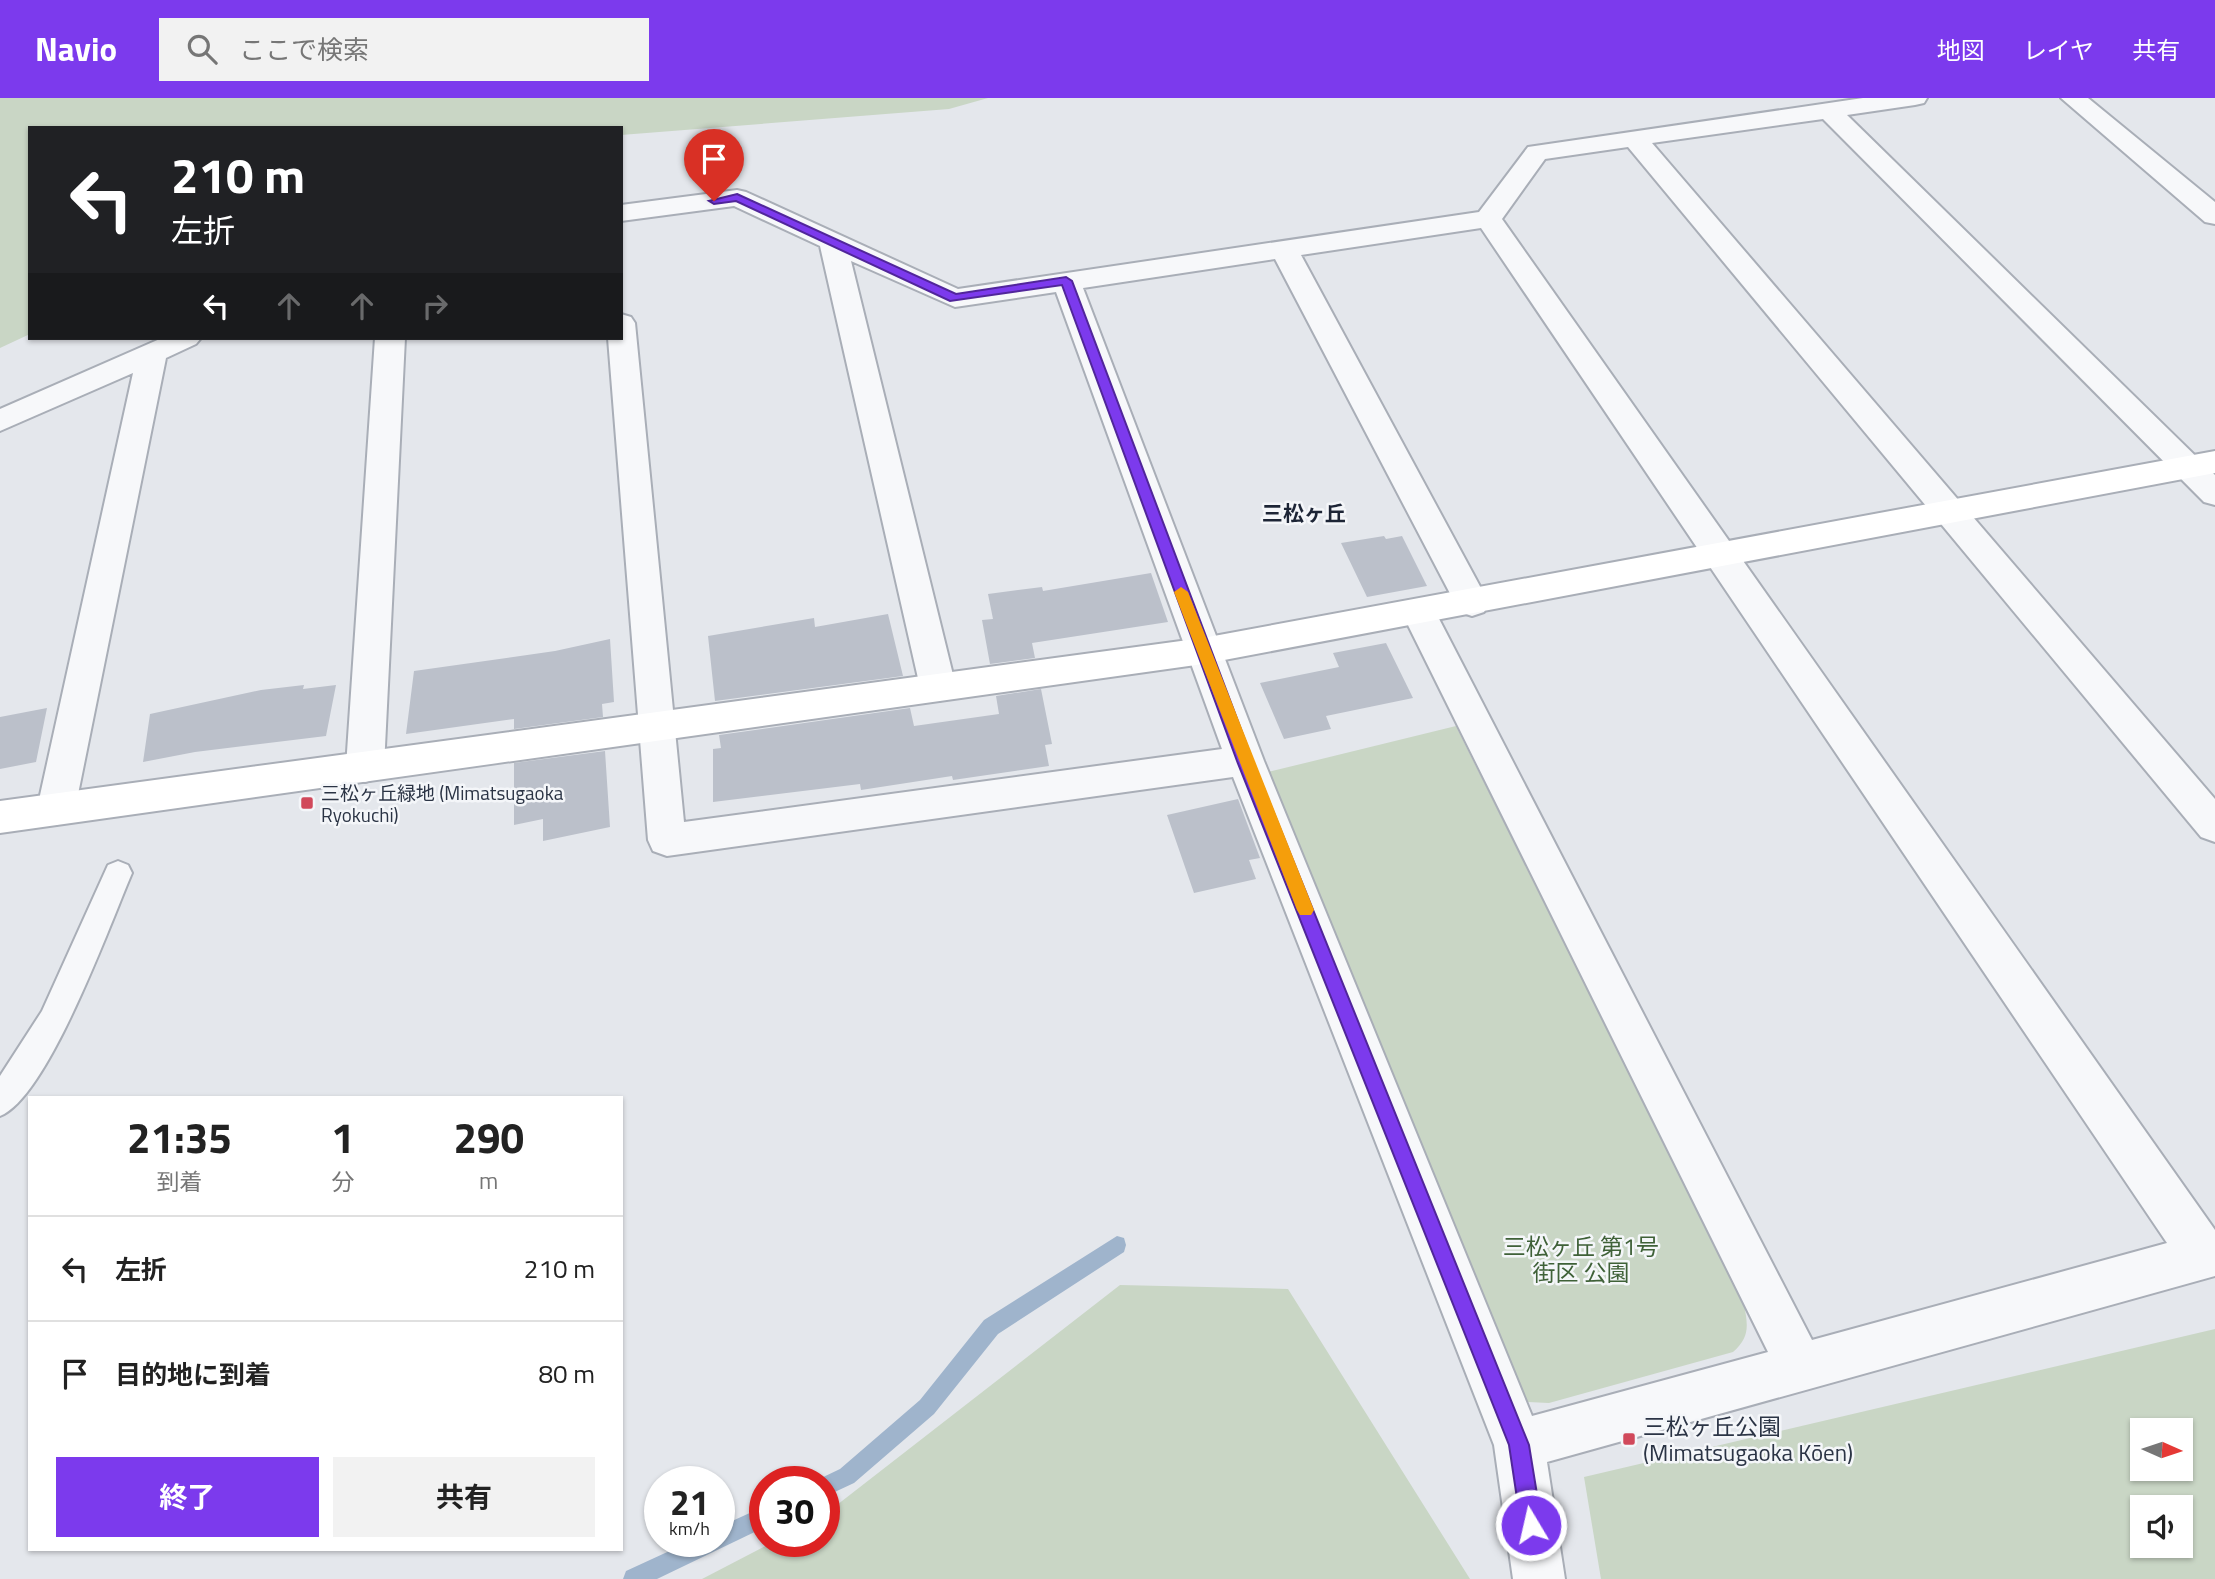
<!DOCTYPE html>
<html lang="ja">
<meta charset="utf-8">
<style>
body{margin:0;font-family:"Titillium Web","Noto Sans JP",sans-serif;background:#f2f2f2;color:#222;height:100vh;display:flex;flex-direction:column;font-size:26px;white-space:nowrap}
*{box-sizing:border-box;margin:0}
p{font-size:23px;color:#767676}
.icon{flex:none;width:38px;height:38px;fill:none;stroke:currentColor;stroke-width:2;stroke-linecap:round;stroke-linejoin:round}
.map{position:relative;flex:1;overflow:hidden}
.details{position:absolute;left:28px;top:998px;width:595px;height:455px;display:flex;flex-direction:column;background:#fff;border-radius:0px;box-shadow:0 2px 5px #0004}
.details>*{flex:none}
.banner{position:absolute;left:28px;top:28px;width:595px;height:214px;border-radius:0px;box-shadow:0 2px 5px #0004;background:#202124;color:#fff;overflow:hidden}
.needle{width:46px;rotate:93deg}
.tools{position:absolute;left:2130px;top:1320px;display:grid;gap:14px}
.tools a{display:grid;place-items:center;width:63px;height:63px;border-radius:0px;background:#fff;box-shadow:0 2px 5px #0004;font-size:35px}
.speed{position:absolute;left:644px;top:1368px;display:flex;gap:14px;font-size:35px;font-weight:700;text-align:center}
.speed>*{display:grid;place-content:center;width:91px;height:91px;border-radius:50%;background:#fff;box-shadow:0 2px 5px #0004;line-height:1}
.speed small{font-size:18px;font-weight:400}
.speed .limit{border:10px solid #d22;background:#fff;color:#111}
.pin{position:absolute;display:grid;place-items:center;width:60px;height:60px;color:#fff;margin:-72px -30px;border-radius:50% 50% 50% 0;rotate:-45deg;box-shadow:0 0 7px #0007}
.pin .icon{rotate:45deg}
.me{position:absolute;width:77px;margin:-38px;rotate:351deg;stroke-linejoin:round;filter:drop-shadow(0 0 5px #0008)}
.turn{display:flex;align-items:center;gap:24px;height:147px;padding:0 28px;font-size:32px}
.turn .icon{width:91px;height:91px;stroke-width:2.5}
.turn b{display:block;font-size:49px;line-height:60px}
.lanes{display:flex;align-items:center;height:66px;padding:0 28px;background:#0003;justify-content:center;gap:35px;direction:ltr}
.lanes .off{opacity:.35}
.eta{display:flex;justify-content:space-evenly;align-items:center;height:119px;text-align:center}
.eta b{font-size:42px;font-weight:700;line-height:49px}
.primary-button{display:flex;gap:14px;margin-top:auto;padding:14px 28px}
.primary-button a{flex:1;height:80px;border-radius:0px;background:#7c3aed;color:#fff;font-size:28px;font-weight:700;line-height:80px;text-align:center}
.primary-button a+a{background:#f2f2f2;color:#222}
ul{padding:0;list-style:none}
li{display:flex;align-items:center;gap:21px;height:105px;padding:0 28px;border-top:2px solid #e0e0e0}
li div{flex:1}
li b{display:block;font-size:26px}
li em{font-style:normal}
header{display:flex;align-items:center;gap:42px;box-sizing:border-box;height:98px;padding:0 35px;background:#7c3aed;color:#fff}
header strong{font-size:33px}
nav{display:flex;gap:38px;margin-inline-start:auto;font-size:24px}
.search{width:490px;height:63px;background:#f2f2f2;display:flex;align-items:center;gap:18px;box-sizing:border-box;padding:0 24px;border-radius:0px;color:#767676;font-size:26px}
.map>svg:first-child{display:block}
.green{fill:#c9d6c5;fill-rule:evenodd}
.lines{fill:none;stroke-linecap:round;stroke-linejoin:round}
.stream{fill:#9fb4cc;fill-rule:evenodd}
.building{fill:#bbc0ca}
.lane-casing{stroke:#a9aeb7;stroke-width:4}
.street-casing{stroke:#a9aeb7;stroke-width:4}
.secondary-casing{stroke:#a9aeb7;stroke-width:4}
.lane{fill:#f7f8fa;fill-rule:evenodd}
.street{fill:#f7f8fa;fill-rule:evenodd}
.secondary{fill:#fff;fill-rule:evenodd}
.route{fill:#7c3aed;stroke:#51269a;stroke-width:2}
.slow{fill:#f59e0b}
.poi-dot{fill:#d1495b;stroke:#f4f6f9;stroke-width:2.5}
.labels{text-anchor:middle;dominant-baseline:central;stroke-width:5;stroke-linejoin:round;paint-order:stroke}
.poi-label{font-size:19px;fill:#2b3445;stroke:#f4f6f9;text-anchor:start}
.neighbourhood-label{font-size:21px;font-weight:bold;fill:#1d2536;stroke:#f4f6f9}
.near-park-label{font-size:23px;fill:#3f6138;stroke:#f4f6f9}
.near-poi-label{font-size:23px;fill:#2b3445;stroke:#f4f6f9;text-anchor:start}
</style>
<header>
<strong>Navio</strong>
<div class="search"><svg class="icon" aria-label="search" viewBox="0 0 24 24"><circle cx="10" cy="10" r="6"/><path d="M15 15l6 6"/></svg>ここで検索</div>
<nav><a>地図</a><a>レイヤ</a><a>共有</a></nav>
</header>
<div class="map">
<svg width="2215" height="1481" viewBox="0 0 2215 1481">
<rect width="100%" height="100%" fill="#e4e7ec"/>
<path class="green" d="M0,0H988L949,11L621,37V30H30V236L0,250Z
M1456,628L1744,1206C1748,1228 1750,1239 1733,1254L1549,1305L1528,1304L1510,1295L1252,678Z
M1120,1187L1288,1191L1470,1481H702L773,1444H824V1417Z
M2215,1231V1481H1601L1584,1379ZM2142,1332H2180V1370H2142ZM2142,1409H2180V1447H2142Z"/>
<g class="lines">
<path class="stream" d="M1117,1138L1124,1140L1126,1147L1124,1154L998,1236L934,1316L854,1385L824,1399V1384H816L817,1382L840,1371L920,1302L984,1222Z
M765,1408V1429L657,1481H623L626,1473L689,1444H719V1429Z"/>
</g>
<path class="building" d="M1384,438L1386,441L1402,438L1427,488L1367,499L1341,445Z
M1151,475L1168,524L1032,545L1035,560L990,566L982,522L993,521L988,496L1042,489L1043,493Z
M888,516L903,578L715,603L708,538L814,520L815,529Z
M610,541L614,604L602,606L603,619L514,631V621L406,636L414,573L555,553Z
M1386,545L1413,600L1326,618L1331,631L1284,641L1260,585L1339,569L1333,555Z
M304,587L303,591L336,587L326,638L195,654L143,664L150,616L261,592Z
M1041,591L1052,646L1045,647L1049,668L953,682L952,678L861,692L860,686L713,704V651L721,650L719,637L910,610L914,628L999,616L996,598Z
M47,610L36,664L0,671V619Z
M605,653L610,729L543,743V721L514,727V665Z
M1238,701L1260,760L1249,762L1256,781L1194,795L1167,717Z"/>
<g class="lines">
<defs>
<path id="lane" d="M118,763L128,767L132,775C110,826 48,999 0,1018V978L42,913L108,767Z"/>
<path id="street" d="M1863,0H1927L1924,5L1915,7L1847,17L2215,377V407L2204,404L1823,21L1652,45L2215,701V744L2201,739L1628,49L1545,61L1502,121L2215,1132V1178L1547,1364L1565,1481H1513L1494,1347L1233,679L667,758L653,753L648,742L608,240H621V216L631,219L635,225L684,724L1222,651L1056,194L955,209L851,163L956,589L951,599L938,603L925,599L920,589L820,148L734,108L621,123V107L737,92L746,94L958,191L1479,114L1528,49ZM1481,130L2167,1145L1812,1242L1436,515L1431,506L1419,502L1407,506L1402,515L1768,1254L1532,1318L1264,663L1083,190L1275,161L1455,505L1460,514L1472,518L1484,514L1489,505L1301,157Z
M2061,0H2088L2215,104V126L2205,124Z
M162,240H201L196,246L166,260L75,711L69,722L56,727L43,722L37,711L133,275L0,333V311Z
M375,240H405L384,669L378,680L365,684L352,680L346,669Z"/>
<path id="secondary" d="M2215,353V375L1203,566L0,735V703L1203,540Z"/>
</defs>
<use href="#lane" class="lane-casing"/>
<use href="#street" class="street-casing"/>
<use href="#secondary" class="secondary-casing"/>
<use href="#lane" class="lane"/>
<use href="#street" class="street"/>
<use href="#secondary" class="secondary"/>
</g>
<path class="route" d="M737,96L956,196L1066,179L1072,183L1253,663L1529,1347L1542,1427L1539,1435L1531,1438L1524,1435L1521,1427L1509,1347L1237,663L1062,187L950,203L736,103L714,106L709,103Z"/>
<path class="slow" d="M1181,489L1188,494L1314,812L1311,817H1300L1297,812L1174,494Z"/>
<g class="poi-dot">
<rect x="300" y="698" width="14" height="14" rx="3.5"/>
<rect x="1622" y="1334" width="14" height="14" rx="3.5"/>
</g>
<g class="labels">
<g class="poi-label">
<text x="321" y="694">三松ヶ丘緑地 (Mimatsugaoka<tspan x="321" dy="22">Ryokuchi)</tspan></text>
</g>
<g class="neighbourhood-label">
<text x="1304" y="415">三松ヶ丘</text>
</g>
<g class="near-park-label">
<text x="1581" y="1148">三松ヶ丘 第1号<tspan x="1581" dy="26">街区 公園</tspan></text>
</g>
<g class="near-poi-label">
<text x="1643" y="1328">三松ヶ丘公園<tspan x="1643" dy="26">(Mimatsugaoka Kōen)</tspan></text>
</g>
</g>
</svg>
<div class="tools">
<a><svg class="needle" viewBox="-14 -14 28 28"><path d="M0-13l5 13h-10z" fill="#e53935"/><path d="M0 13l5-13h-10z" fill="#767676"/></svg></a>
<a><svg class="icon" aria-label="sound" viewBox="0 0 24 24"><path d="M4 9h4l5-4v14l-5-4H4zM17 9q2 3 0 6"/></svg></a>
</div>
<div class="speed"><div>21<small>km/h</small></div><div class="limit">30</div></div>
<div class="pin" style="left:714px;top:103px;background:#d93025"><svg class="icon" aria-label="arrive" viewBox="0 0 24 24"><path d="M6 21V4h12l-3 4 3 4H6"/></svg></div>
<svg class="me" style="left:1531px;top:1427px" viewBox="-20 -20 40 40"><circle r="17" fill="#7c3aed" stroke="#fff" stroke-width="3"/><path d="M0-11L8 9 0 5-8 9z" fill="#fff"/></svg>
<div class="banner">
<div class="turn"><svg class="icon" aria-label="left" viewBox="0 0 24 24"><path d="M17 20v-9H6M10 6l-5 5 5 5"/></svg><div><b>210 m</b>左折</div></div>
<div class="lanes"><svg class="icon" aria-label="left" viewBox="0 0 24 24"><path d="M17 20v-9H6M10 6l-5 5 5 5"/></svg><svg class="icon off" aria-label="ahead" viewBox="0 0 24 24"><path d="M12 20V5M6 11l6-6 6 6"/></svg><svg class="icon off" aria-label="ahead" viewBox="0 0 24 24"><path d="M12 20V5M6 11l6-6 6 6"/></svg><svg class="icon off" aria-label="right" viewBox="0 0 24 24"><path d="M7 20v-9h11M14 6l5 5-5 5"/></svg></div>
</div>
<section class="details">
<div class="eta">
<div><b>21:35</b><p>到着</p></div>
<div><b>1</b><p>分</p></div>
<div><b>290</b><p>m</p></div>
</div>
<ul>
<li><svg class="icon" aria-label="left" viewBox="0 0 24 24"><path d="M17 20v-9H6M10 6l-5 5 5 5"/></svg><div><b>左折</b></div><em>210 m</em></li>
<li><svg class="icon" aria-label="arrive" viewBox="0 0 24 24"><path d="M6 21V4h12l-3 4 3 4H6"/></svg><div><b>目的地に到着</b></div><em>80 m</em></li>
</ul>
<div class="primary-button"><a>終了</a><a>共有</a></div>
</section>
</div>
